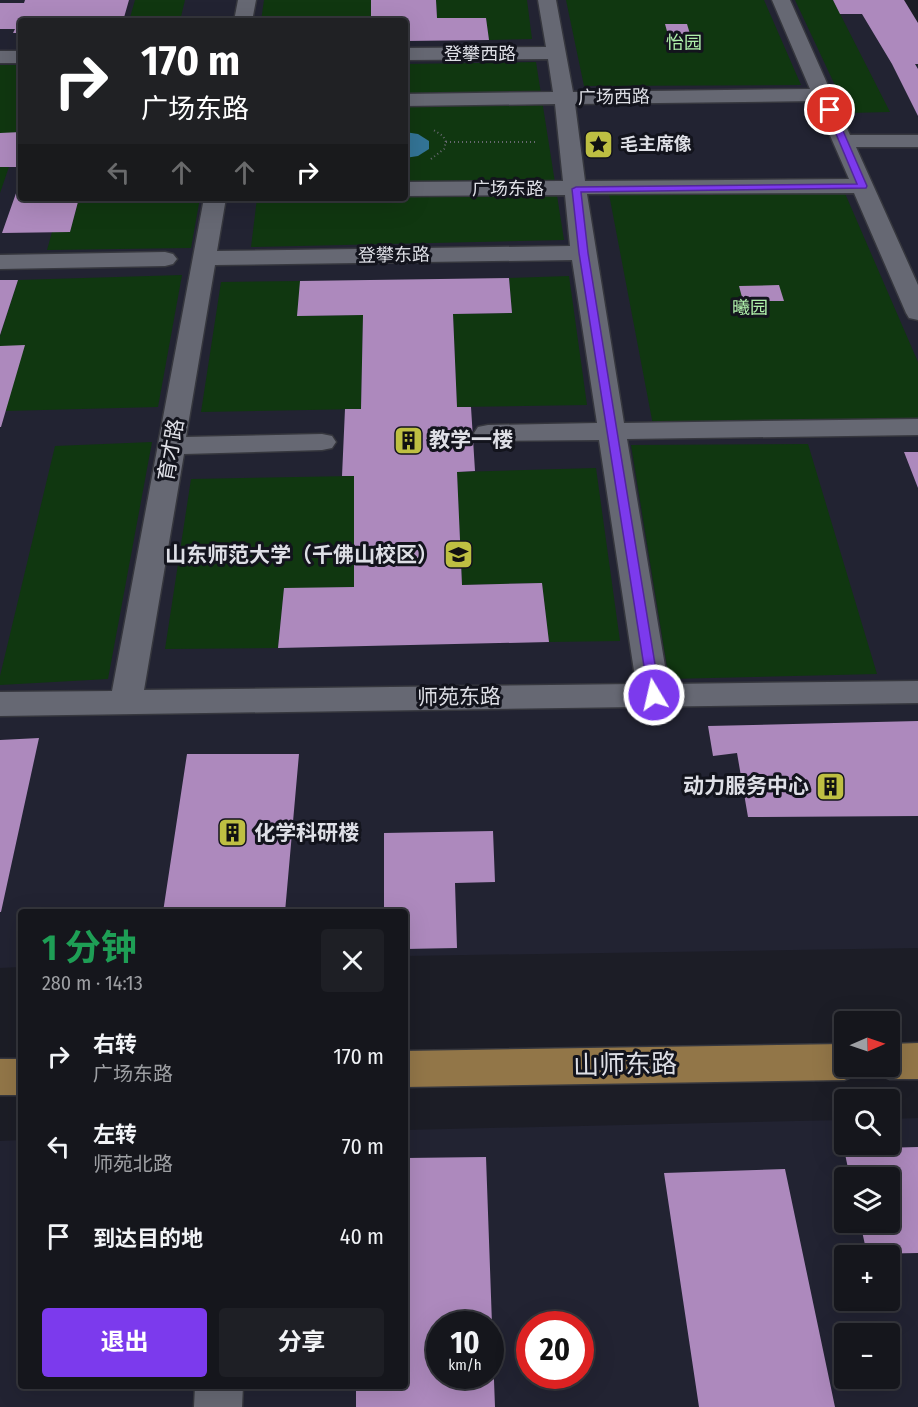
<!DOCTYPE html>
<html lang="zh">
<meta charset="utf-8">
<style>
body{margin:0;font-family:"Fira Sans Condensed","Noto Sans SC",sans-serif;background:#1e1f25;color:#f1f3f6;height:100vh;display:flex;flex-direction:column;font-size:22px;white-space:nowrap}
*{box-sizing:border-box;margin:0}
p{font-size:20px;color:#9d9fa3}
.icon{flex:none;width:33px;height:33px;fill:none;stroke:currentColor;stroke-width:2;stroke-linecap:round;stroke-linejoin:round}
.map{position:relative;flex:1;overflow:hidden}
.side{position:absolute;left:18px;top:909px;width:390px;height:480px;display:flex;flex-direction:column;background:#15161c;border-radius:6px;box-shadow:0 6px 24px #0002,0 0 0 2px #34353b}
.side>*{flex:none}
.guide{position:absolute;left:18px;top:18px;width:390px;height:183px;border-radius:6px;box-shadow:0 6px 24px #0002,0 0 0 2px #34353b;background:#202124;color:#fff;overflow:hidden}
.needle{width:39px;rotate:88deg}
.buttons{position:absolute;left:834px;top:1011px;display:grid;gap:12px}
.buttons a{display:grid;place-items:center;width:66px;height:66px;border-radius:6px;background:#15161c;box-shadow:0 6px 24px #0002,0 0 0 2px #34353b;font-size:30px}
.speed{position:absolute;left:426px;top:1311px;display:flex;gap:12px;font-size:30px;font-weight:700;text-align:center}
.speed>*{display:grid;place-content:center;width:78px;height:78px;border-radius:50%;background:#15161c;box-shadow:0 6px 24px #0002,0 0 0 2px #34353b;line-height:1}
.speed small{font-size:15px;font-weight:400}
.speed .limit{border:9px solid #d22;background:#fff;color:#111}
.pin{position:absolute;display:grid;place-items:center;width:51px;height:51px;color:#fff;margin:-26px;border:3px solid #fff;border-radius:50%;box-shadow:0 2px 6px #0007}
.me{position:absolute;width:66px;margin:-33px;rotate:351deg;stroke-linejoin:round;filter:drop-shadow(0 0 4px #0008)}
.turn{display:flex;align-items:center;gap:21px;height:126px;padding:0 24px;font-size:27px}
.turn .icon{width:78px;height:78px;stroke-width:2.5}
.turn b{display:block;font-size:42px;line-height:51px}
.lanes{display:flex;align-items:center;height:57px;padding:0 24px;background:#0003;justify-content:center;gap:30px;direction:ltr}
.lanes .off{opacity:.35}
.round{display:grid;place-items:center;flex:none;width:63px;height:63px;border-radius:6px;background:#1e1f25}
.summary{display:flex;align-items:center;justify-content:space-between;height:102px;padding:0 24px}
h1{font-size:36px;font-weight:700;line-height:45px;color:#1e9e55}
.cta{display:flex;gap:12px;margin-top:auto;padding:12px 24px}
.cta a{flex:1;height:69px;border-radius:6px;background:#7c3aed;color:#fff;font-size:24px;font-weight:700;line-height:69px;text-align:center}
.cta a+a{background:#1e1f25;color:#f1f3f6}
ul{padding:0;list-style:none}
li{display:flex;align-items:center;gap:18px;height:90px;padding:0 24px}
li div{flex:1}
li b{display:block;font-size:22px}
li em{font-style:normal}
.map>svg:first-child{display:block}
.built{fill:#222332;fill-rule:evenodd}
.green{fill:#103710}
.water{fill:#337496}
.building{fill:#ad89bd}
.lines{fill:none;stroke-linecap:round;stroke-linejoin:round}
.minor-casing{stroke:#36373e;stroke-width:3}
.major-casing{stroke:#36373e;stroke-width:3}
.path{stroke:#676870;stroke-width:2;stroke-dasharray:1 3;stroke-linecap:butt}
.minor{fill:#666873;fill-rule:evenodd}
.major{fill:#927648;fill-rule:evenodd}
.route{fill:#7c3aed;stroke:#51269a;stroke-width:1.5}
.labels{text-anchor:middle;dominant-baseline:central;stroke-width:6;stroke-linejoin:round;paint-order:stroke}
.far-park-label{font-size:18px;fill:#aff0ab;stroke:#13141d}
.far-street-label{font-size:18px;fill:#dedfe6;stroke:#13141d}
.far-poi-label{font-size:18px;font-weight:bold;fill:#dedfe6;stroke:#13141d;text-anchor:start}
.poi-label{font-size:21px;font-weight:bold;fill:#dedfe6;stroke:#13141d;text-anchor:start}
.street-label{font-size:21px;fill:#dedfe6;stroke:#13141d}
.near-street-label{font-size:26px;fill:#dedfe6;stroke:#13141d}
</style>
<div class="map">
<svg width="918" height="1407" viewBox="0 0 918 1407">
<rect width="100%" height="100%" fill="#1c1d26"/>
<path class="built" d="M0,0H904L918,23V948L405,956V912H21V967L0,968ZM21,21H405V198H21Z
M918,1118V1407H0V1141L21,1140V1386H405V1130L844,1120V1144H890V1119ZM844,1178H890V1222H844ZM844,1256H890V1300H844ZM440,1324H490V1376H440ZM530,1324H580V1376H530ZM844,1334H890V1378H844Z"/>
<path class="green" d="M135,0H185L180,21H129Z
M264,0H371V19L261,21Z
M436,0H527L532,39L489,40L486,18H437Z
M566,0H764L801,85L584,86Z
M795,0H833L890,112L848,113Z
M536,62L564,240L251,247L257,198H405V64Z
M0,65H21V132L0,193Z
M844,191L918,362V419L653,425L609,194Z
M79,198H200L191,248L47,250L52,232H70Z
M182,275L158,407L5,411L24,346H0V336L18,280Z
M569,276L587,405L457,407L453,314L512,313L509,278Z
M300,281L298,316L363,315L361,409L201,412L221,282Z
M152,442L108,679L0,685V676L55,446Z
M808,444L877,674L669,679L631,445Z
M596,468L620,641L549,642L542,583L462,585L457,472Z
M354,476V587L284,589L278,648L165,649L191,479Z"/>
<path class="water" d="M405,132L418,134L429,141V149L418,156L405,158Z"/>
<path class="building" d="M25,0H129L123,21H21V33H13L15,29H0V3H24Z
M371,0H436L437,18H486L489,40L405,41V21H371Z
M833,0H904L918,23V64H915L918,69V116L892,64L862,14H840Z
M665,24H687L690,34L668,35Z
M21,132V172H17L19,167H0V133Z
M21,179V198H79L70,232L2,233Z
M509,278L512,313L453,314L457,407H471L475,471L457,472L462,585L542,583L549,642L278,648L284,588L354,587V476H342L345,409H361L363,315L297,316L300,281Z
M0,280H18L0,335Z
M779,285L784,301H743L739,286Z
M25,345L1,427H0V346Z
M904,452H918V488Z
M918,721V816L748,817L737,753L713,756L708,726Z
M39,738L1,912H0V740Z
M187,754H299L285,912H163Z
M493,831L495,882L455,883L457,948L405,949V912H384V833Z
M918,1147V1253L867,1254L860,1222H890V1178H850L844,1149Z
M486,1157L492,1324H440V1376H490V1327H492L495,1407H356V1386H405V1158Z
M785,1169L835,1407H699L664,1173Z"/>
<g class="lines">
<defs>
<path id="minor" d="M238,0H256L252,21H234Z
M538,0H556L573,92L810,89L772,0H790L850,135H918V147H856L918,285V320L909,318L906,313L854,193L587,194L624,423L918,419V435L627,439L668,684L918,681V703L0,716V692L112,691L204,198H226L217,251L570,246L565,195L405,196V182L563,181L555,104L405,106V94L553,92L548,59L405,60V48L546,47ZM815,101L849,179L585,181L575,104ZM572,260L597,423L488,425L478,427L474,433L478,439L488,441L599,440L636,684L144,690L184,454L322,450L332,448L336,442L332,436L322,434L186,437L215,265Z
M0,51H21V63H0Z
M165,252L173,254L177,259L173,264L165,266L0,269V255Z
M195,1386H243L242,1407H194Z"/>
<path id="major" d="M918,1043V1079H890L876,1073L872,1066H890V1044Z
M844,1044V1066H862L858,1074L844,1080L405,1087V1051Z
M0,1059H21V1095H0Z"/>
</defs>
<use href="#minor" class="minor-casing"/>
<use href="#major" class="major-casing"/>
<path class="path" d="M446,142H538
M431,159L444,149L446,142L443,136L432,129"/>
<use href="#minor" class="minor"/>
<use href="#major" class="major"/>
</g>
<path class="route" d="M827,108L834,110L867,186L866,188L581,192L588,253L660,695L654,699L649,698L579,253L572,189L576,187L857,184L826,110Z"/>
<defs>
<symbol id="sight-square" viewBox="-11 -11 22 22"><rect x="-9" y="-9" width="18" height="18" rx="4" fill="#bebf42" stroke="#13141d"/><path d="M0-6L1.8-2.2L6-1.7L2.9 1.2L3.7 5.4L0 3.3L-3.7 5.4L-2.9 1.2L-6-1.7L-1.8-2.2Z" fill="#111"/></symbol>
<symbol id="building-square" viewBox="-11 -11 22 22"><rect x="-9" y="-9" width="18" height="18" rx="4" fill="#bebf42" stroke="#13141d"/><path d="M-4-6H4V6H1V3H-1V6H-4ZM-2.5-4.3h1.7v1.8h-1.7ZM.8-4.3h1.7v1.8H.8ZM-2.5-1h1.7V.8h-1.7ZM.8-1h1.7V.8H.8Z" fill="#111"/></symbol>
<symbol id="university-square" viewBox="-11 -11 22 22"><rect x="-9" y="-9" width="18" height="18" rx="4" fill="#bebf42" stroke="#13141d"/><path d="M0-5L7-2L0 1L-7-2ZM-4 1L0 2.5L4 1V4Q0 6-4 4Z" fill="#111"/></symbol>
</defs>
<g fill-rule="evenodd">
<use href="#sight-square" x="582" y="128" width="33" height="33"/>
<use href="#building-square" x="392" y="424" width="33" height="33"/>
<use href="#university-square" x="442" y="538" width="33" height="33"/>
<use href="#building-square" x="814" y="770" width="33" height="33"/>
<use href="#building-square" x="216" y="816" width="33" height="33"/>
</g>
<g class="labels">
<g class="far-park-label">
<text x="684" y="43">怡园</text>
<text x="750" y="308">曦园</text>
</g>
<g class="far-street-label">
<text x="480" y="54">登攀西路</text>
<text transform="translate(614 97) rotate(-1)">广场西路</text>
<text x="508" y="189">广场东路</text>
<text transform="translate(394 255) rotate(-1)">登攀东路</text>
</g>
<g class="far-poi-label">
<text x="620" y="144">毛主席像</text>
</g>
<g class="poi-label">
<text x="429" y="440">教学一楼</text>
<text x="438" y="555" text-anchor="end">山东师范大学（千佛山校区）</text>
<text x="809" y="786" text-anchor="end">动力服务中心</text>
<text x="254" y="833">化学科研楼</text>
</g>
<g class="street-label">
<text transform="translate(171 450) rotate(-80)">育才路</text>
<text transform="translate(459 697) rotate(-1)">师苑东路</text>
</g>
<g class="near-street-label">
<text transform="translate(625 1065) rotate(-1)">山师东路</text>
</g>
</g>
</svg>
<div class="buttons">
<a><svg class="needle" viewBox="-14 -14 28 28"><path d="M0-13l5 13h-10z" fill="#e53935"/><path d="M0 13l5-13h-10z" fill="#9d9fa3"/></svg></a>
<a><svg class="icon" aria-label="search" viewBox="0 0 24 24"><circle cx="10" cy="10" r="6"/><path d="M15 15l6 6"/></svg></a>
<a><svg class="icon" aria-label="layers" viewBox="0 0 24 24"><path d="M12 4l9 5-9 5-9-5zM3 14l9 5 9-5"/></svg></a>
<a>+</a>
<a>−</a>
</div>
<div class="speed"><div>10<small>km/h</small></div><div class="limit">20</div></div>
<div class="pin" style="left:830px;top:110px;background:#d93025"><svg class="icon" aria-label="arrive" viewBox="0 0 24 24"><path d="M6 21V4h12l-3 4 3 4H6"/></svg></div>
<svg class="me" style="left:654px;top:695px" viewBox="-20 -20 40 40"><circle r="17" fill="#7c3aed" stroke="#fff" stroke-width="3"/><path d="M0-11L8 9 0 5-8 9z" fill="#fff"/></svg>
<div class="guide">
<div class="turn"><svg class="icon" aria-label="right" viewBox="0 0 24 24"><path d="M7 20v-9h11M14 6l5 5-5 5"/></svg><div><b>170 m</b>广场东路</div></div>
<div class="lanes"><svg class="icon off" aria-label="left" viewBox="0 0 24 24"><path d="M17 20v-9H6M10 6l-5 5 5 5"/></svg><svg class="icon off" aria-label="ahead" viewBox="0 0 24 24"><path d="M12 20V5M6 11l6-6 6 6"/></svg><svg class="icon off" aria-label="ahead" viewBox="0 0 24 24"><path d="M12 20V5M6 11l6-6 6 6"/></svg><svg class="icon" aria-label="right" viewBox="0 0 24 24"><path d="M7 20v-9h11M14 6l5 5-5 5"/></svg></div>
</div>
<section class="side">
<div class="summary"><div><h1>1 分钟</h1><p>280 m · 14:13</p></div><a class="round"><svg class="icon" aria-label="close" viewBox="0 0 24 24"><path d="M6 6l12 12M18 6L6 18"/></svg></a></div>
<ul>
<li><svg class="icon" aria-label="right" viewBox="0 0 24 24"><path d="M7 20v-9h11M14 6l5 5-5 5"/></svg><div><b>右转</b><p>广场东路</p></div><em>170 m</em></li>
<li><svg class="icon" aria-label="left" viewBox="0 0 24 24"><path d="M17 20v-9H6M10 6l-5 5 5 5"/></svg><div><b>左转</b><p>师苑北路</p></div><em>70 m</em></li>
<li><svg class="icon" aria-label="arrive" viewBox="0 0 24 24"><path d="M6 21V4h12l-3 4 3 4H6"/></svg><div><b>到达目的地</b></div><em>40 m</em></li>
</ul>
<div class="cta"><a>退出</a><a>分享</a></div>
</section>
</div>
